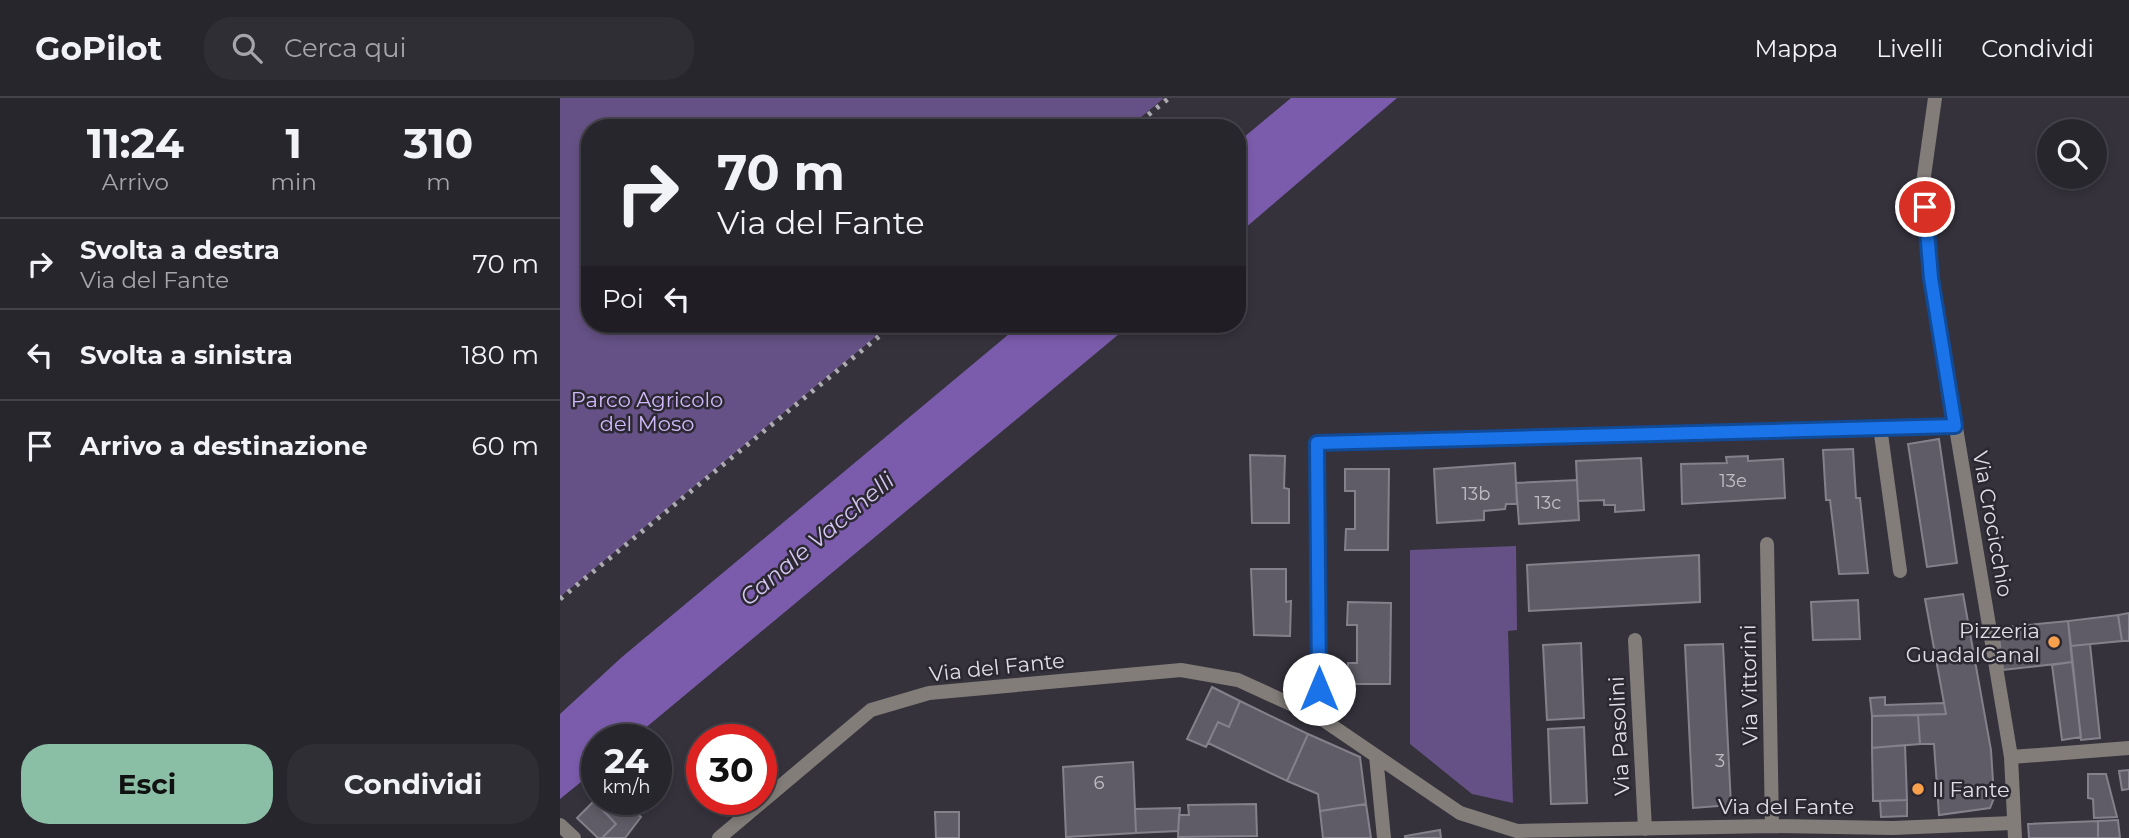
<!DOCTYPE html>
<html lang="it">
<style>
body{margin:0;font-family:Montserrat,sans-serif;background:#302e35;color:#f1f3f6;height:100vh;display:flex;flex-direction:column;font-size:26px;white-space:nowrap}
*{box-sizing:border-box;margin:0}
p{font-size:23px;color:#a5a5aa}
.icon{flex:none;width:38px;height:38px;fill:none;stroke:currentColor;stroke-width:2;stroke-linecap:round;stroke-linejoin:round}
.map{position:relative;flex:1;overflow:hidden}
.side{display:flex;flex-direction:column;background:#28262d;width:560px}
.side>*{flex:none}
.hud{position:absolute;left:21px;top:21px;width:665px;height:214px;border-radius:28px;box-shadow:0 4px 10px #0003,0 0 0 2px #444349;background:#28262d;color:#f1f3f6;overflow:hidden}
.tools{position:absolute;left:1477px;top:21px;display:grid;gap:14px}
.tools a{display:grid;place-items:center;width:70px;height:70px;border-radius:50%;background:#28262d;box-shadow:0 4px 10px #0003,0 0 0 2px #444349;font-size:35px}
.speed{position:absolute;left:21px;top:626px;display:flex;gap:14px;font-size:35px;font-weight:700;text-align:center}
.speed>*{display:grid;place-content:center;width:91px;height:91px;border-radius:50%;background:#28262d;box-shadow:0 4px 10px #0003,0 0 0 2px #444349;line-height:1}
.speed small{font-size:18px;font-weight:400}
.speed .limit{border:10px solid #d22;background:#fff;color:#111}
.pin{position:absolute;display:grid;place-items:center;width:60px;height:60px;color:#fff;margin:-30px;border:4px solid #fff;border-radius:50%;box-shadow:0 2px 7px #0007}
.me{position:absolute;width:77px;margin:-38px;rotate:0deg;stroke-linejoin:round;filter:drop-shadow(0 0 5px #0008)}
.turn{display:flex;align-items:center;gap:24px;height:147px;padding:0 21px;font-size:32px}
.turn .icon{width:91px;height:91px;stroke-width:2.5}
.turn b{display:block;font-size:49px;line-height:60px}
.then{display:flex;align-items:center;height:66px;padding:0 21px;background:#0003;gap:14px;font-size:26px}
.eta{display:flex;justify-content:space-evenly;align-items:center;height:119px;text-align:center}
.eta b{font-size:42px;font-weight:700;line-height:49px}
.button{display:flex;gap:14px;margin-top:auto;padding:14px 21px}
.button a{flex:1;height:80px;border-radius:28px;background:#8abfa5;color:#111;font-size:28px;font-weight:700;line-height:80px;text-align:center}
.button a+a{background:#302e35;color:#f1f3f6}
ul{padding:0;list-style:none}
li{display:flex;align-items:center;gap:21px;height:91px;padding:0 21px;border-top:2px solid #444349}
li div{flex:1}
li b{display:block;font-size:26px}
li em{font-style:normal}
header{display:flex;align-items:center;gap:42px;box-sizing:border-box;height:98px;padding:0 35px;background:#28262d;border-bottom:2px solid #444349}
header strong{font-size:33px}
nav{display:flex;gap:38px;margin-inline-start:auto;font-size:24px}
.search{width:490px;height:63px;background:#302e35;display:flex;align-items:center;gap:18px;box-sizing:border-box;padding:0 24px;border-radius:28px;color:#a5a5aa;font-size:26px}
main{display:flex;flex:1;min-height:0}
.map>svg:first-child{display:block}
.green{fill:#655185}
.water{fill:#7b5cac}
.building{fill:#5f5c67;stroke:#84808c;stroke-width:2}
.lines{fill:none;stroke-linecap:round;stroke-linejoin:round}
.minor{stroke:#827d79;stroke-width:14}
.rail{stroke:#adabb2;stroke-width:5;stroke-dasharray:3.5 7;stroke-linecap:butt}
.route-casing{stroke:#114b97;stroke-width:18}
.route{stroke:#1a73e8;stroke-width:12}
.poi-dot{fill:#f9a04d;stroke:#2b2832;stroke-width:2.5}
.labels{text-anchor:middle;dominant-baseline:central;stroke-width:5;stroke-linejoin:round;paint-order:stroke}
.number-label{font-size:18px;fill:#c0bec5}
.park-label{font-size:21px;fill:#cfb9fa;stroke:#2b2832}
.street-label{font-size:21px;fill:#e0dee4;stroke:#2b2832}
.poi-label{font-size:21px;fill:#e0dee4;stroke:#2b2832;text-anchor:end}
.water-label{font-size:23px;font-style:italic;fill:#d4c6f1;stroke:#2b2832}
</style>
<header>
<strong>GoPilot</strong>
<div class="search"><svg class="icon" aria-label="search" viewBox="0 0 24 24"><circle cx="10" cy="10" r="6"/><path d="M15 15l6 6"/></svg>Cerca qui</div>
<nav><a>Mappa</a><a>Livelli</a><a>Condividi</a></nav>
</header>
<main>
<section class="side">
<div class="eta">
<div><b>11:24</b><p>Arrivo</p></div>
<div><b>1</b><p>min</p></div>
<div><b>310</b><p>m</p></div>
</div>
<ul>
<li><svg class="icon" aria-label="right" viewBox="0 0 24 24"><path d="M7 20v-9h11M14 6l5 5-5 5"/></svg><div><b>Svolta a destra</b><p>Via del Fante</p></div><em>70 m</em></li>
<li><svg class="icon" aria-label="left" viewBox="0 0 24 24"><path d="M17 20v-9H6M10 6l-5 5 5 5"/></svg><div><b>Svolta a sinistra</b></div><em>180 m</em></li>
<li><svg class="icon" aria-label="arrive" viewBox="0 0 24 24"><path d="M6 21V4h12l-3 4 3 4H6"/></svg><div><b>Arrivo a destinazione</b></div><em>60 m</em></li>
</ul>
<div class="button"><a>Esci</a><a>Condividi</a></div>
</section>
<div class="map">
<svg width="1569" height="740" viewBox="0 0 1569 740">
<rect width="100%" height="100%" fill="#35323c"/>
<path class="green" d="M0,0H604L568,30H30V226H331L0,499Z
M956,448L957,532L948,533L953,705L912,696L850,646V452Z"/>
<path class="water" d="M731,0H837L677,137V45Z
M461,226H571L71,642H37V671L0,701V616L62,559Z"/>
<path class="building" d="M1379,341L1397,465L1367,469L1348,346Z
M1293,351L1296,400H1300L1308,475L1279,476L1270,402H1266L1263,352Z
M690,357L725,358L724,390L729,391V425H692Z
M1188,358V363L1223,361L1225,400L1122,406L1121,366L1167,365L1166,359Z
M1081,360L1084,412L1055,414V407H1044V402L1018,403L1016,363Z
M955,365L957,406H946L945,411L924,413V422L877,425L874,371Z
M785,371H829L828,452H785L786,431H795V393H785Z
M1017,382L1019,422L959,426L956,385Z
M1139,457L1140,504L969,513L967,467Z
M691,471H726V504L731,503L730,538L694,537Z
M1403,496L1431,652L1434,700L1430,710L1379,717L1374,646H1360L1358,617L1386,616L1365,501Z
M1298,502L1300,541L1253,542L1251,504Z
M788,504L831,505L830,586H787L788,565H797V527H787Z
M1569,515V543H1562L1558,517Z
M1558,517L1562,543L1511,548L1508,523Z
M1508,523L1512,564L1443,572L1438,530Z
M1021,545L1024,620L987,622L983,547Z
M1163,546L1171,707L1133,710L1125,547Z
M1530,546L1540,640L1521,642L1511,548Z
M1512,564L1521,639L1502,642L1492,567Z
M652,589L680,603L669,629L658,624L646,649L627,641Z
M1325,599V607L1384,605L1386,616L1312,618L1310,600Z
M680,603L748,636L727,683L648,645L658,624L669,629Z
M1358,617L1360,646L1312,650V618Z
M1024,629L1027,705L991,706L988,631Z
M748,636L800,659L806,706L760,713L758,696L727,683Z
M1345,647L1347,702L1313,703L1312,650Z
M573,664L576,735L506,739L503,669Z
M1569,672V691L1562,692L1559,673Z
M1528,676H1546L1557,719L1534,720L1533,701L1528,700Z
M55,702H60L81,719L65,740H42L56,726L45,714Z
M1347,702V718L1321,719L1320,703Z
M34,703L56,726L42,740H38L17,720Z
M696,706L697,738L618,739L619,717H629L628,707Z
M806,706L811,740H763L760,713Z
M620,710L618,733L576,735L575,711Z
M375,714H399V740H376Z
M1558,722L1560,740H1538V723Z
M1538,723V740H1469L1468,726Z
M880,732L881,740H845V738Z"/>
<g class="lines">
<path class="minor" d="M1375,0L1363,85L1371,180L1451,659L1455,740
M1320,329L1340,473
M1207,446L1212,728
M1075,542L1085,731
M759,619L757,345L1395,328
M816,658L824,740
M1451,659L1569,650
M0,727L14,740
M159,740L311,612L369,595L621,572L678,582L759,619L900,715L957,733L1212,728L1333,730L1452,725"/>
<path class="rail" d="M572,30L609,0
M0,501L334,226"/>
</g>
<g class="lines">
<defs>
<path id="route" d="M759,591L757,345L1395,328L1371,180L1365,109"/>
</defs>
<use href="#route" class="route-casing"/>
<use href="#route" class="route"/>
</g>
<g class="poi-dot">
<circle cx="1494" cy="544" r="7"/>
<circle cx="1358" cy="691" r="7"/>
</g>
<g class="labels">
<g class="number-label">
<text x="1173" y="383">13e</text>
<text x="916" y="396">13b</text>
<text x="988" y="405">13c</text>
<text x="1160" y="663">3</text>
<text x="539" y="685">6</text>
</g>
<g class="park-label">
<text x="87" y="301">Parco Agricolo<tspan x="87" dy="24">del Moso</tspan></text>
</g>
<g class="street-label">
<text transform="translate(1433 426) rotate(80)">Via Crocicchio</text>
<text transform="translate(437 569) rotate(-6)">Via del Fante</text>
<text transform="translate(1189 587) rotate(-91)">Via Vittorini</text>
<text transform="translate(1059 638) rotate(-93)">Via Pasolini</text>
<text x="1226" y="708">Via del Fante</text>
</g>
<g class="poi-label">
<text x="1480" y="532">Pizzeria<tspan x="1480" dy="24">GuadalCanal</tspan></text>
<text x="1372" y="691" text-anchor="start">Il Fante</text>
</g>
<g class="water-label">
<text transform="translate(257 441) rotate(-40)">Canale Vacchelli</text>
</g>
</g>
</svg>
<div class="tools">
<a><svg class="icon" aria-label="search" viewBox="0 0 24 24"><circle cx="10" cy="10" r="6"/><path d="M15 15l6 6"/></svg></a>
</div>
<div class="speed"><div>24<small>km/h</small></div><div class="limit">30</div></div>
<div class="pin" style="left:1365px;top:109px;background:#d93025"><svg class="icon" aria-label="arrive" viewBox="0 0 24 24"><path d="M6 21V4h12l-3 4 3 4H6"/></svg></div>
<svg class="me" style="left:759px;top:591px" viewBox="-20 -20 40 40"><circle r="19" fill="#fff"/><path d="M0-13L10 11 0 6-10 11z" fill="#1a73e8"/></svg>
<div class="hud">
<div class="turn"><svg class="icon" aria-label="right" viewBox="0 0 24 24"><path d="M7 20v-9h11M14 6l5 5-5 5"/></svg><div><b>70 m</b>Via del Fante</div></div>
<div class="then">Poi<svg class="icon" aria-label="left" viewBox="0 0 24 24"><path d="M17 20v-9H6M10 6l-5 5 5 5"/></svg></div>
</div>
</div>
</main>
